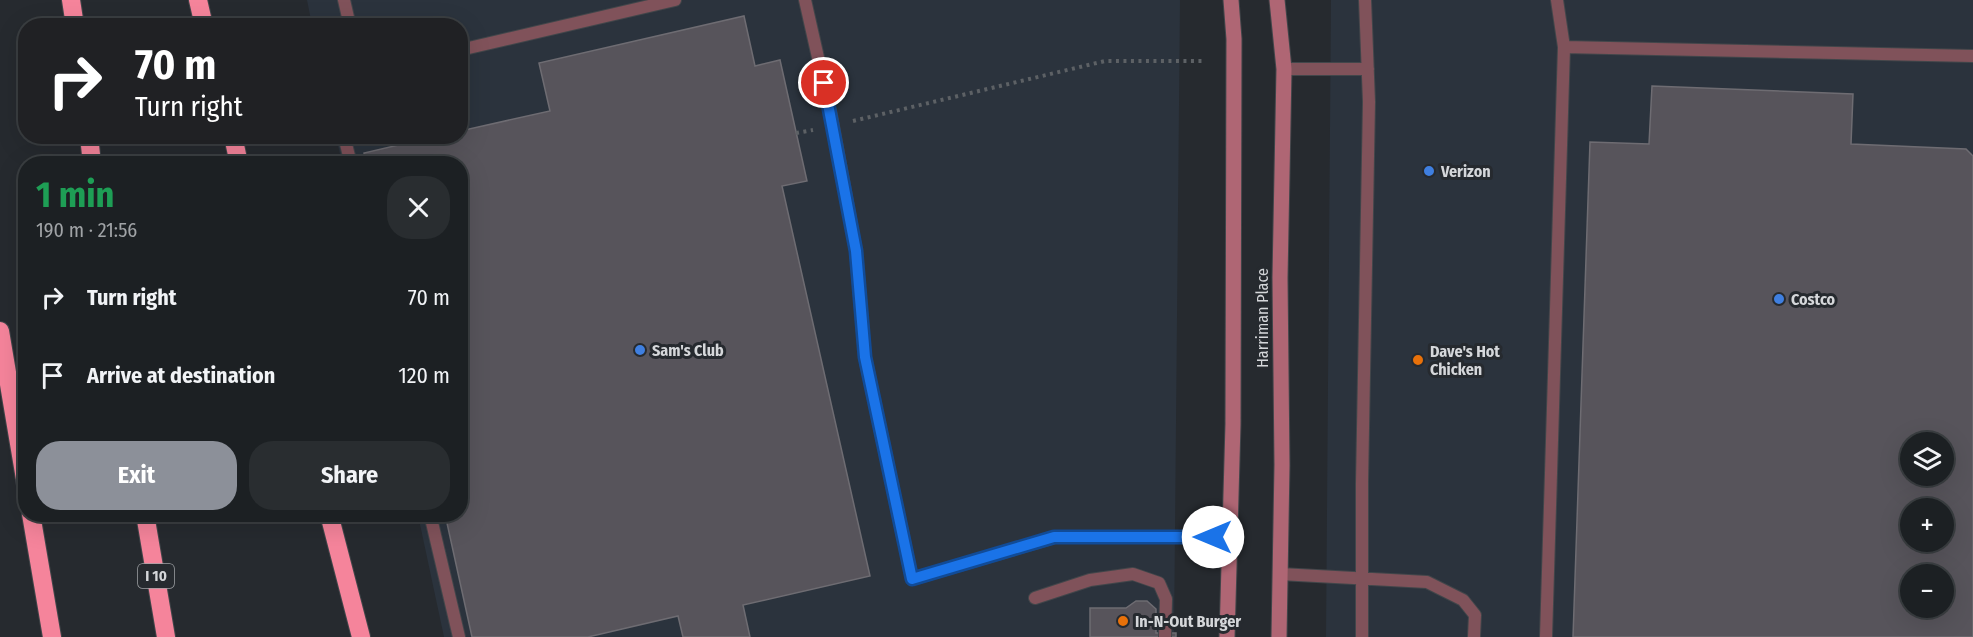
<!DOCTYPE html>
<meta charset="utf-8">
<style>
body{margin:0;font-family:"Fira Sans Condensed",sans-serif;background:#292d30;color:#f1f3f6;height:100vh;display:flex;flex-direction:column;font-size:22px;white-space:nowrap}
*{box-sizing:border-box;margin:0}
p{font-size:20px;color:#a0a3a6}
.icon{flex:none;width:33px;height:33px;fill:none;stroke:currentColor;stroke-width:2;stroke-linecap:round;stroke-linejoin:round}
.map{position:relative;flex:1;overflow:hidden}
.sheet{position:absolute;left:18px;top:156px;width:450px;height:366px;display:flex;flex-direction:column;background:#1c2023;border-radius:24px;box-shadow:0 6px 24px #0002,0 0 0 2px #3a3e41}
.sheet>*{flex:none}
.top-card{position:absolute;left:18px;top:18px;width:450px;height:126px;border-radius:24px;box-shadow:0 6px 24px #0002,0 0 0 2px #3a3e41;background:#202124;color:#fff;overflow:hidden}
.controls{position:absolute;left:1900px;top:432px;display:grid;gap:12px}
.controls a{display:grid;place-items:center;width:54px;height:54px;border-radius:50%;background:#1c2023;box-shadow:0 6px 24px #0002,0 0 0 2px #3a3e41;font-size:30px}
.pin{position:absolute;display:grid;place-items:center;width:51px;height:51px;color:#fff;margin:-26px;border:3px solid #fff;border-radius:50%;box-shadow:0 2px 6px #0007}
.me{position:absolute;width:66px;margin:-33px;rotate:270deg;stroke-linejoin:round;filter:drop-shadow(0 0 4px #0008)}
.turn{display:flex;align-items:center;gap:21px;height:126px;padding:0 18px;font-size:27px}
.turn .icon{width:78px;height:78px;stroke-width:2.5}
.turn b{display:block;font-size:42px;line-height:51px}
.round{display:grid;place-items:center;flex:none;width:63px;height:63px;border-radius:24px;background:#292d30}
.summary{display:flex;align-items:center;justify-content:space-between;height:102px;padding:0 18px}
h1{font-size:36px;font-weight:700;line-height:45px;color:#1e9e55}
.action{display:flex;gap:12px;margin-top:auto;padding:12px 18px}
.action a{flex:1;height:69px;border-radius:24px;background:#8c9099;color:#fff;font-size:24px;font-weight:700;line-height:69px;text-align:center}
.action a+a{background:#292d30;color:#f1f3f6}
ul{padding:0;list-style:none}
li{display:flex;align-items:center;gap:18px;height:78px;padding:0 18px}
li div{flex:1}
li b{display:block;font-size:22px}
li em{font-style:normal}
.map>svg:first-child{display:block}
.built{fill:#2b333d;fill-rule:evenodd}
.building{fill:#57545b;stroke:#6e6c72;stroke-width:1.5;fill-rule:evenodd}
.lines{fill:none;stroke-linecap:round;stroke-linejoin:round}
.lane-casing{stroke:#42464a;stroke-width:14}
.secondary-casing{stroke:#42464a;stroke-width:17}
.highway-casing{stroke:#42464a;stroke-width:20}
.path{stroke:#5d6165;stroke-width:4;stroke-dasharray:3 4.5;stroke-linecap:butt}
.lane{stroke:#80525a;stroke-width:12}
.secondary{stroke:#af6674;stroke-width:15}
.highway{stroke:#f5849b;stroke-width:18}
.route-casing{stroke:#114b97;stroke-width:15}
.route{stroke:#1a73e8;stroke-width:10}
.shop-dot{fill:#3f7fe0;stroke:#262a2f;stroke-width:2}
.food-dot{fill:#e8710a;stroke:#262a2f;stroke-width:2}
.labels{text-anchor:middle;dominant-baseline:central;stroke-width:6;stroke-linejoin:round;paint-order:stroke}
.shield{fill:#262a2f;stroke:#a0a3a7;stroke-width:1.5}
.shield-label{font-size:15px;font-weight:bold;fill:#d5d7da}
.poi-label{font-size:16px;font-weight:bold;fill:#d5d7da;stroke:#262a2f;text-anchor:start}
.street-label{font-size:16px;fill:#d5d7da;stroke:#262a2f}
</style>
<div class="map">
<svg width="1973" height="637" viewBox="0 0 1973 637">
<rect width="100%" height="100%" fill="#262a2f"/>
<path class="built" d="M307,0H1180L1174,637H444L418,515L460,514V164L342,163L336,137L460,136V26L312,25Z
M1331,0H1973V637H1326ZM1911,442H1944V476H1911ZM1911,508H1944V542H1911ZM1911,574H1944V608H1911Z"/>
<path class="building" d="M744,16L755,66L780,60L807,181L782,186L870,576L743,605L750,637H683L678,616L588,637H472L445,514H460V164H366L364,153L437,136H460V131L550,111L539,63Z
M1652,86L1853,94L1851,144L1966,149L1973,156V637H1573L1590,142L1649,144ZM1911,442H1944V476H1911ZM1911,508H1944V542H1911ZM1911,574H1944V608H1911Z
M1136,601H1147L1156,609V633H1176V637H1090V608H1126Z"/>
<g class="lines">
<defs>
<path id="lane" d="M344,0L350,26
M805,0L831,115L856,251L865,357L912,579L1055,537H1229
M1557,0L1564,47L1973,56
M460,50L675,0
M1284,69H1368
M344,136L351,164
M430,514L459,637
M1280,574L1427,582L1463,600L1475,615L1474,637
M1035,598L1090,580L1133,574L1159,583L1166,599L1165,637
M1362,637V483L1369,102L1365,0
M1546,637L1564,47"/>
<path id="secondary" d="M1277,0L1284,69L1280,278L1282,465L1279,637
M1227,637L1233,424L1234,39L1231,0"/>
<path id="highway" d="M71,0L75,26
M198,0L204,26
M89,136L92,164
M233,136L239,164
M0,331L26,485
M31,514L52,637
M145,514L166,637
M329,514L361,637"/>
</defs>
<use href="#lane" class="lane-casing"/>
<use href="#secondary" class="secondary-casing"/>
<use href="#highway" class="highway-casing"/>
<path class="path" d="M853,121L1105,61H1205
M796,133L813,130"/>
<use href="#lane" class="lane"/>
<use href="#secondary" class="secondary"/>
<use href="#highway" class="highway"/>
</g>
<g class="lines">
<defs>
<path id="route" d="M824,83L856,251L865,357L912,579L1054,537H1213"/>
</defs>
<use href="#route" class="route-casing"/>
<use href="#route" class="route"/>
</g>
<g class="shop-dot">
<circle cx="1429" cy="171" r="6"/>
<circle cx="1779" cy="299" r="6"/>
<circle cx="640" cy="350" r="6"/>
</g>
<g class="food-dot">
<circle cx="1418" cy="360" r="6"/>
<circle cx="1123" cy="621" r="6"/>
</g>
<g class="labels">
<rect class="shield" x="138" y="564" width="36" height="24" rx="4.5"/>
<g class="shield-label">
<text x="156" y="576">I 10</text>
</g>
<g class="poi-label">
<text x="1441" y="171">Verizon</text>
<text x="1791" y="299">Costco</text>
<text x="652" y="350">Sam's Club</text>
<text x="1430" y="351">Dave's Hot<tspan x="1430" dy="18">Chicken</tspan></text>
<text x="1135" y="621">In-N-Out Burger</text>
</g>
<g class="street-label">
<text transform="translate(1262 318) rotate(-90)">Harriman Place</text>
</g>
</g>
</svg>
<div class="controls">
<a><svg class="icon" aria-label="layers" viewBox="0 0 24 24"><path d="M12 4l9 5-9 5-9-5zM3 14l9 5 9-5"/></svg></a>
<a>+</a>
<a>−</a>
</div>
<div class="pin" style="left:824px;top:83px;background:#d93025"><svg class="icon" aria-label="arrive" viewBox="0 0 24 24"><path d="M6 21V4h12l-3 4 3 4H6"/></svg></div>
<svg class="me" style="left:1213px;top:537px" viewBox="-20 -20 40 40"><circle r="19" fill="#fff"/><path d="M0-13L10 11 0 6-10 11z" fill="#1a73e8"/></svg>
<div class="top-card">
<div class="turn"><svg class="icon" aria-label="right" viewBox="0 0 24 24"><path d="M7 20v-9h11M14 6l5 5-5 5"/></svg><div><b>70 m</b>Turn right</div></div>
</div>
<section class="sheet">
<div class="summary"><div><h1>1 min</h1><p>190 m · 21:56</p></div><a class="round"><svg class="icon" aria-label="close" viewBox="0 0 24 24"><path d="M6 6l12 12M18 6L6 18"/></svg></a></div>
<ul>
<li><svg class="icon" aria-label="right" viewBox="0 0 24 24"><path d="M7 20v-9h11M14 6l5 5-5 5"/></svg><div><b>Turn right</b></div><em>70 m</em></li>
<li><svg class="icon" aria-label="arrive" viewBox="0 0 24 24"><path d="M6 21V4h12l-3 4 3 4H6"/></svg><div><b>Arrive at destination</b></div><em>120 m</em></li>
</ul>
<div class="action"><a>Exit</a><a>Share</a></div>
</section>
</div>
